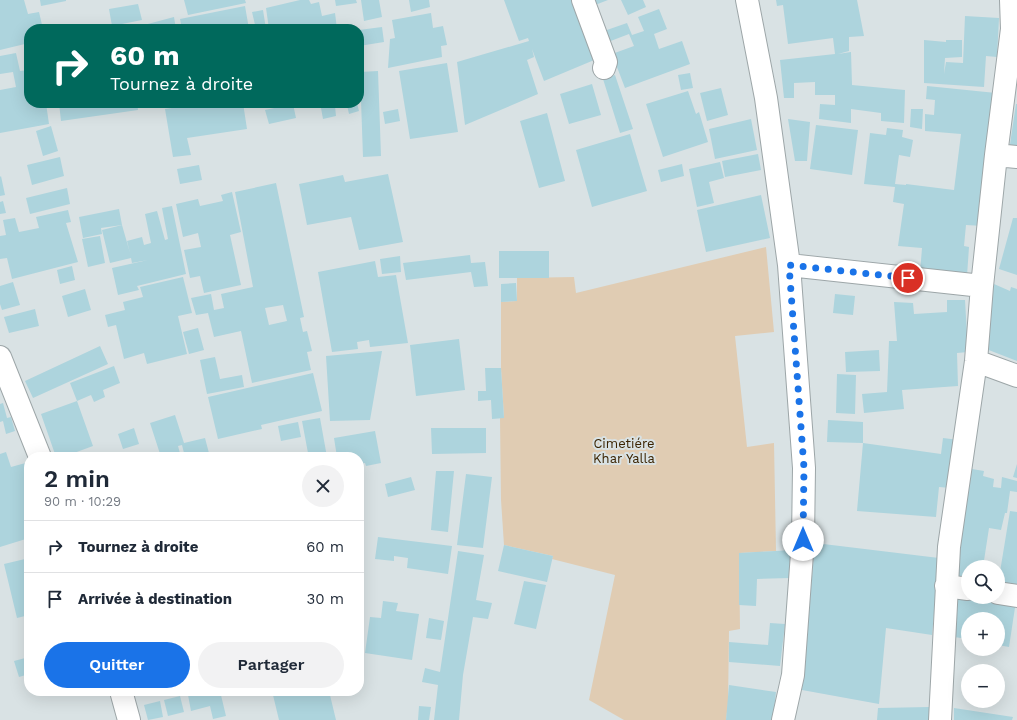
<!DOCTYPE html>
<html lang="fr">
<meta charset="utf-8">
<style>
body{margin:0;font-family:"Work Sans",sans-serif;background:#f2f2f3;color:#1f2937;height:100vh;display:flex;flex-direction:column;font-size:15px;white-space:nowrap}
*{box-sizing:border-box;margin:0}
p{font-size:13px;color:#747a83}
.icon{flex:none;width:22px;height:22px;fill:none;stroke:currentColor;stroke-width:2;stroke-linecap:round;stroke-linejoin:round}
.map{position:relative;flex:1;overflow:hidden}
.drawer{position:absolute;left:24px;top:452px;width:340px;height:244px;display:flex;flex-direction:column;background:#fff;border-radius:16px;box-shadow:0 4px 16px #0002}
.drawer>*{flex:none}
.top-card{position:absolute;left:24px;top:24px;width:340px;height:84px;border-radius:16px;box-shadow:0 4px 16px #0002;background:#00695c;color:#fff;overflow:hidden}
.fabs{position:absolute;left:961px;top:560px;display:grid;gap:8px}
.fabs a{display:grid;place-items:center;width:44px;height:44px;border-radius:50%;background:#fff;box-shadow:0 4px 16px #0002;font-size:20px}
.pin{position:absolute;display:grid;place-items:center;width:34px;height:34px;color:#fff;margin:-17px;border:2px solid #fff;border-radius:50%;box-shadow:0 1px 4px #0007}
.me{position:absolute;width:44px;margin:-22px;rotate:0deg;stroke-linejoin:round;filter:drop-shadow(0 0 3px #0008)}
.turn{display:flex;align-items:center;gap:14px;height:84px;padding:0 20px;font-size:18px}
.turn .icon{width:52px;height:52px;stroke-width:2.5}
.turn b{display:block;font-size:28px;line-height:34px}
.round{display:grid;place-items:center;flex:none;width:42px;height:42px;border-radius:21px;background:#f2f2f3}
.head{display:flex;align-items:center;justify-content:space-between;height:68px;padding:0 20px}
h1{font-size:24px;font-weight:600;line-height:30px}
.action{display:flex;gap:8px;margin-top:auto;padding:8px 20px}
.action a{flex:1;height:46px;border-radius:24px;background:#1a73e8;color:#fff;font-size:16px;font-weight:600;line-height:46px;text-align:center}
.action a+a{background:#f2f2f3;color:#1f2937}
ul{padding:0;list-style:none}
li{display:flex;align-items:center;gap:12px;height:52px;padding:0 20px;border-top:1px solid #e0e1e3}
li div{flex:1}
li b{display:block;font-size:15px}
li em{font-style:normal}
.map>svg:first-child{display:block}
.green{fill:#e0ccb3}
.building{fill:#add4dd;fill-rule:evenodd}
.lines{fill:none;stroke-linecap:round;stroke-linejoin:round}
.minor-casing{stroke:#9da6a8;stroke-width:24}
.minor{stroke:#fff;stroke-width:22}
.route{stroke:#1a73e8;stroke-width:7;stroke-dasharray:0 12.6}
.labels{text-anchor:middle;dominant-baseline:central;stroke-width:4;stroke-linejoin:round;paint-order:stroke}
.park-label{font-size:13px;fill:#3b2402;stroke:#d9e2e4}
</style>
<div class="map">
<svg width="1017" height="720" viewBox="0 0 1017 720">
<rect width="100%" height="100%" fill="#d9e2e4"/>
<path class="green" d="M766,247L774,332L735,336L747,447L774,443L776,551L739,553L740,629L729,631L728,704L726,720H624L589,700L615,575L552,559L553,556L504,545L501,500L500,418H504L501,368V302L517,301V278L574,277L576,293Z"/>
<path class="building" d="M0,0H24L28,14L39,12L43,29H29V43L0,50Z
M40,0H66V1L41,6Z
M184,0H245L246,3L188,15Z
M300,0H309L311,4L319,2L322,16L335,13L337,29H269L266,8Z
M335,0H356L357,3L336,6Z
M361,0H379L382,17L364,21Z
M409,0H429L430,7L411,12Z
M504,0H578L599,58L544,81L532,49L534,57L527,60L538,94L465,125L457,62L529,41L528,38L519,41Z
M593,0H608L595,5Z
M621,0H643L646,7L628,15Z
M776,0H857L864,36L849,37V51L838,54L851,52L852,85L905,90L904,123L881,121V113L851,109V123L819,119L820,104L835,105V95H815V82L794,83V98H784L780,60L835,54L833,38L788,44L783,5L777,6Z
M138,4L142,20L112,26L109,9Z
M245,6L249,29H182L180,19Z
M659,9L667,29L654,34L659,49L682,41L690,64L625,88L612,54L634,46L629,34L608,42L604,31L627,23L632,35L644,31L638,17Z
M263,10L266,29H256L252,12Z
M431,13L433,28L443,26L447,45L441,46L442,57L388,68L390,39L395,38L392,20Z
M965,16L999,18L997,57L986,56L984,87L924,83V40L946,42V40H962V57L945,58L944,74L946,62L963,63Z
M174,17L176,29H145L144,25Z
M382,27L384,42L359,46V30Z
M16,53L20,71L29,70V103H46L49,124L0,133V90L16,87L13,72L0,74V56Z
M362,60L363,70H359V61Z
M447,63L458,132L410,139L399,71Z
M378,71L381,156L363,157L360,72Z
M690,73L693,88L681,90L678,75Z
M615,75L633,129L620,133L603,79Z
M592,84L601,115L569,124L560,94Z
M927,86L996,93L983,226L966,225L964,246L969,247L967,276L920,273L922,248L898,246L904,204L893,202L895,187L864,184L870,133L886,135L887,128L903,130L902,137L913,140L910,157L899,155L895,184L906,185V184L954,190L961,134L925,131V114L934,115L935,100L926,99Z
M721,88L728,115L707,121L700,93Z
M688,91L696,114L699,112L708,142L663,157L646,104Z
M59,103H137L138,110L61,121Z
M206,103H243L247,129L187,138L191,155L173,157L165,109Z
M357,103L359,111L349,114L347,105Z
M293,104L296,118L269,124L265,110Z
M1016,104H1017V151H1009Z
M335,106L336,116L323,119L321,108Z
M398,109L400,121L385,124L383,112Z
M911,109H923L922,129L910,127Z
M547,113L565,181L539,188L520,121Z
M751,119L757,150L715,159L709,129Z
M788,119L810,122L807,161H795Z
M816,125L858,130L852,175L810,169Z
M51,126L58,151L43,156L36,131Z
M630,134L647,191L592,207L576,150Z
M758,154L761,170L725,177L722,161Z
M60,157L64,176L32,185L27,165Z
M720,162L724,178L709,182L714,203L697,207L689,169Z
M682,164L684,176L661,182L658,170Z
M199,165L202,180L180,184L177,169Z
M388,174L403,242L359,250L351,217L307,225L299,184L343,175L345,182Z
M1,176L5,195L0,196V177Z
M276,183L304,317L300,318L303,332L307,331L312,351L307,352L311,370L252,383L241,331L214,337L208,313L196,315L191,298L211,294L214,310L224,308L221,294L253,287L235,192ZM283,305L287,321L269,325L265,308Z
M67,188L70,204L30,214L26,198Z
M232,192L241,232L230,235L241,285L204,293L200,276L190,278L184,250L201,247L198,233L183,237L176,204L198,199L200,206L223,201L221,195Z
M761,195L770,238L706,252L697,210Z
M3,201L6,213L0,214V202Z
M172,206L186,274L137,286L139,290L118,295L112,268L148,260L132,263L131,258L110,263L102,230L122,225L130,253L127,241L142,237L144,245L151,243L145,214L157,211L165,240L168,239L162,208Z
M119,209L122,225L101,228L102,234L83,238L79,217Z
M68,210L71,222L66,223L78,262L12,279L7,258L0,259V236L6,235L3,220L15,218L19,232L39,228L36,217Z
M1013,218H1017V275L999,269Z
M100,236L105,263L88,267L82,239Z
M499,251H549V278H499Z
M470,255L471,263L485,262L488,286L474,287L471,272L406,280L403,263Z
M400,256L401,272L382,274L380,259Z
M375,261L378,277L396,275L408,343L370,347L369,340L357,342L358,349L332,352L318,272Z
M72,266L75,280L60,284L57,270Z
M183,277L192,313L178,316L187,354L147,364L144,353L124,359L116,325L108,327L105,315L125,310L123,302L143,297L140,287Z
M13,282L20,305L2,310L0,304V286Z
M516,283L517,301L501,302V284Z
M994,284L1010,291L1011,287L1017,289V361L981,347Z
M85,289L91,310L68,317L62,296Z
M835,294L855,296L853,315L833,313Z
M947,300H965L968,352L957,353L958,386L902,390L904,409L864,413L862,394L887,392L889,341H897L894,302L913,303L914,314L947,312Z
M35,309L39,326L9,333L4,317Z
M198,328L204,350L189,354L183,332Z
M459,339L465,390L416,396L410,345Z
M100,346L108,364L33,398L25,381Z
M879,350L880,371L846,372L845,352Z
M382,351L370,420L330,421L326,356Z
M215,357L220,379L242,375L244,387L207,394L200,360Z
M114,366L120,383L103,390L105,397L94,402L91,395L77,401L70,383Z
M485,368H501L504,418L492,419L491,400L478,401V391H486Z
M313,373L322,411L261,425L262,429L218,439L208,397Z
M837,374L856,375L855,414L836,413Z
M77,401L93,446L63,457H56L41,414Z
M3,403L7,418L11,417L15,431L6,434L3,421L0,422V404Z
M175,415L184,443L205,438L210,457H185L182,445L178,446L181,457H161L150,423Z
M320,418L327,457H289L308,453L302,421Z
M828,420L863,422V443L941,454L943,438L959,440L951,488L939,487L936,517L857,511L863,443L827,442Z
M298,422L301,437L281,441L278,426Z
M134,428L139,444L123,449L118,434Z
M431,428H486V453L432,454Z
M375,431L381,463L366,466L365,463L359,464V457H337L334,438Z
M6,452L11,467L29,462V538L0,547V454Z
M1017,464V478L1013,477Z
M972,469L984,471L983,476L994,479L993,487L1001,488L1002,477L1017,481V492L1010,491L1007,513H1005L1001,530L989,528L983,567H968V580L954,577Z
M436,471H454L448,532L431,530Z
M466,474L492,477L483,548L457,545Z
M411,477L415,490L388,497L385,484Z
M1010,511L1017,512V587L998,584Z
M378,537L452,546L448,574L407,568L408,558L394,556V561L375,559Z
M815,543L939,558L932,635L886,628L879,704L802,690Z
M504,545L553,556L547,582L498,571Z
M793,550L790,578L757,579L756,606L739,605V553Z
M458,551L484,555L476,600L492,603L488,619L473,617L463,675L459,720H434L438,685L422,682L425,668L440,672Z
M25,559L29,569V611H28L29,615L17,618L4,564Z
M524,581L546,585L536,629L514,624Z
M956,590L968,597H996L1016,601L1009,647L998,645V619H968V639L954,637Z
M383,601L398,603L396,611L419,614L412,660L365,653L370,617L381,618Z
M429,618L444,621L441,640L426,638Z
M770,623L785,624L780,666L729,662V642L768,645Z
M29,657V674L19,677L14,661Z
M729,685L776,692L773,720H726Z
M203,691H220L226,716L213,719L210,706L191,711L188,695Z
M272,691H329L336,720H279Z
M180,696L184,712L168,716L164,700Z
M160,701L163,717L148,720L144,705Z
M419,706L431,707L429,720H418Z
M929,707V720H877L878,708Z
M954,708L1013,717L1012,720H954Z"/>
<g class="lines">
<defs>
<path id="minor" d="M583,0L606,62L604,68
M747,0L766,98L789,265L804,468L803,540L793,675L783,720
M996,155L1017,157
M789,265L982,286
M0,357L40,457
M976,361L1017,376
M946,586L968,589
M998,593L1017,596
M121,691L129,720
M940,720L949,547L976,361L982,286L996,155L1012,29L1011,0"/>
</defs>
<use href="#minor" class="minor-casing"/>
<use href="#minor" class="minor"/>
</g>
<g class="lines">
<path class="route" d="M803,540L804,468L789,265L908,278"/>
</g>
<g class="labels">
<g class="park-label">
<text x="624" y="443">Cimetiére<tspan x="624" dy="15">Khar Yalla</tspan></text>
</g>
</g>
</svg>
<div class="fabs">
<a><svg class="icon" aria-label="search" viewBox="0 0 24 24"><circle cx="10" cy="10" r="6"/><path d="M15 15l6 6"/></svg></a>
<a>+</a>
<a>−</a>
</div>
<div class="pin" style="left:908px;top:278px;background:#d93025"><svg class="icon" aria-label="arrive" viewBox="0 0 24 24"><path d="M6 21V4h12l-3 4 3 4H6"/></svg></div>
<svg class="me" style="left:803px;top:540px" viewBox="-20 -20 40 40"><circle r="19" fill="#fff"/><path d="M0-13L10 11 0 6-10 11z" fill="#1a73e8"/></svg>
<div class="top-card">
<div class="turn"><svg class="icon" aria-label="right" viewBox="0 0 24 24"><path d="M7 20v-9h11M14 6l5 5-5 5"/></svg><div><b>60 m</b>Tournez à droite</div></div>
</div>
<section class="drawer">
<div class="head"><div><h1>2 min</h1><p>90 m · 10:29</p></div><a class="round"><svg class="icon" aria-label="close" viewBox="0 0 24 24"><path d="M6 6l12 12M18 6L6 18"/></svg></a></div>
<ul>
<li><svg class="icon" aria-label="right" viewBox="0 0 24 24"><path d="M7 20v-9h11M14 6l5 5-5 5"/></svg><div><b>Tournez à droite</b></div><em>60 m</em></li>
<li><svg class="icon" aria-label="arrive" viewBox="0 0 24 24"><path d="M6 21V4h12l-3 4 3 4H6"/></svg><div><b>Arrivée à destination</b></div><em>30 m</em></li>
</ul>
<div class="action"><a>Quitter</a><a>Partager</a></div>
</section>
</div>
